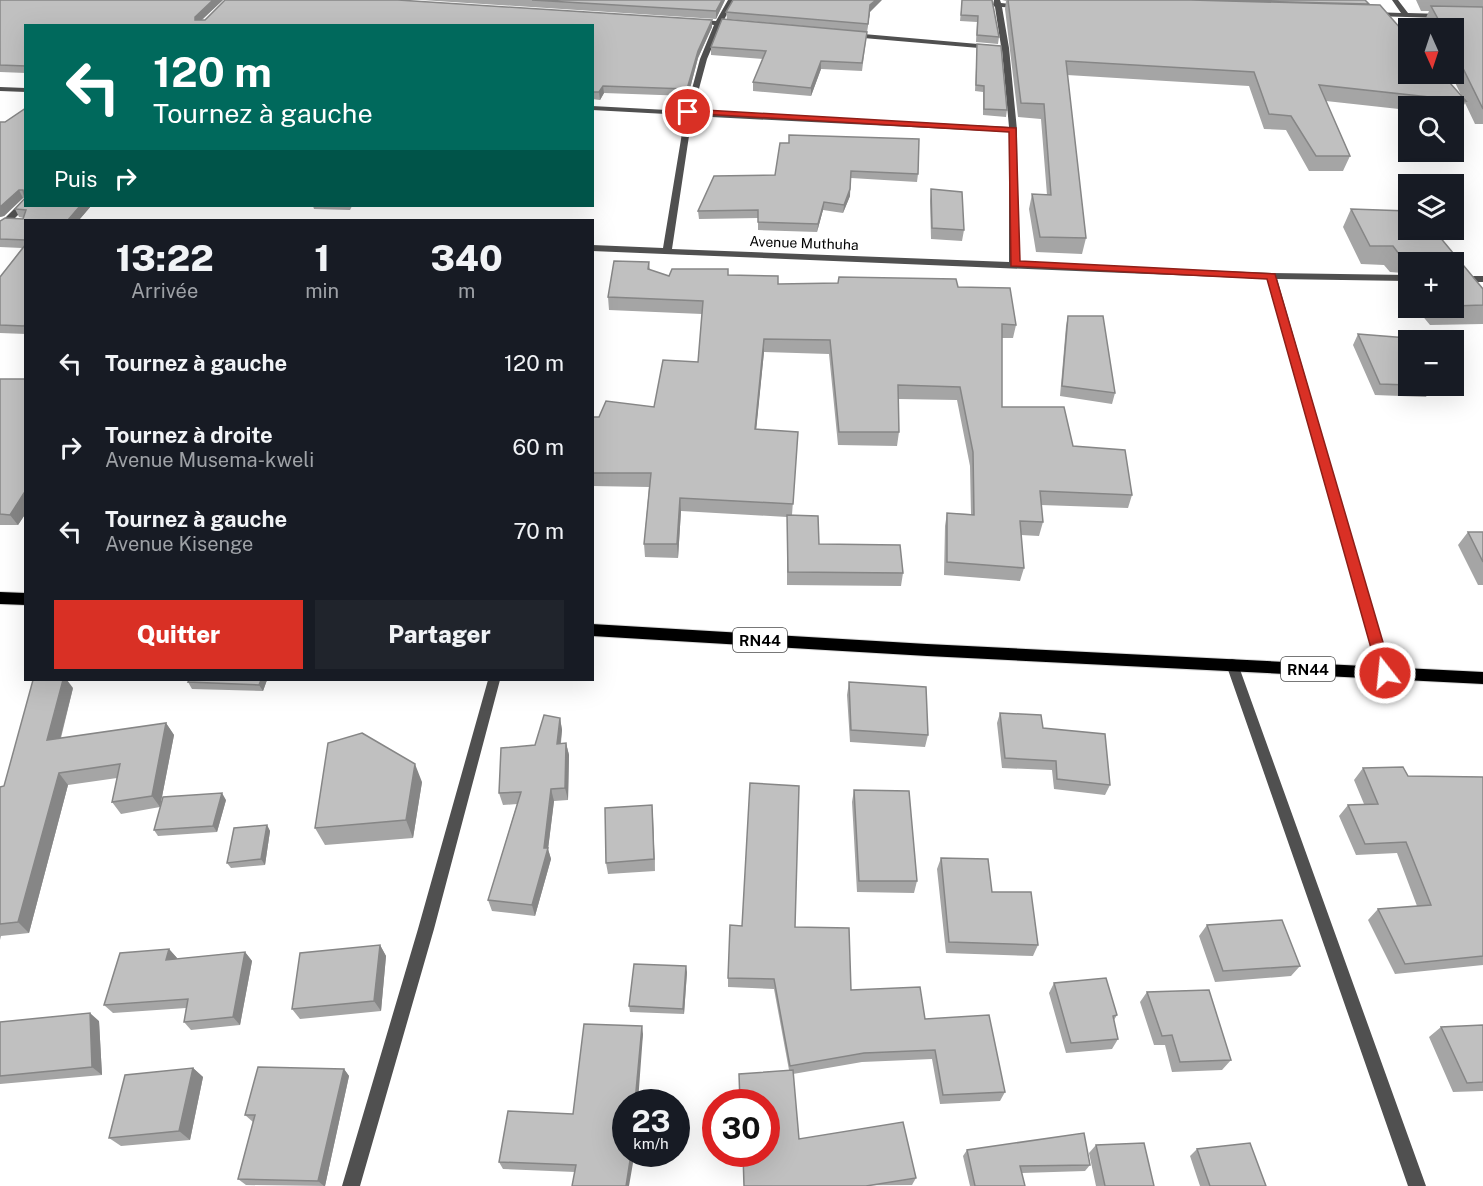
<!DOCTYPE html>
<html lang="fr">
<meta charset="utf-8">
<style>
body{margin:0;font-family:"Public Sans",sans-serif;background:#20242c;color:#f1f3f6;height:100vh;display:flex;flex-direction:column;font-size:22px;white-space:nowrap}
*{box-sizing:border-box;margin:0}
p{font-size:20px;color:#9ea1a6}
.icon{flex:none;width:33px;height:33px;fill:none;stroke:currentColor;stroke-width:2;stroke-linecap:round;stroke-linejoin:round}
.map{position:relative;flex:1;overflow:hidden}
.drawer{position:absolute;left:24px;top:219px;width:570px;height:462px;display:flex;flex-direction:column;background:#171b24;border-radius:0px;box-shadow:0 6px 24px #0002}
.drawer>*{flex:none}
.banner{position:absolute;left:24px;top:24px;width:570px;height:183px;border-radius:0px;box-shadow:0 6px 24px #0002;background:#00695c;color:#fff;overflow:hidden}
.needle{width:39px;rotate:177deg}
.buttons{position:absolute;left:1398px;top:18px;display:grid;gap:12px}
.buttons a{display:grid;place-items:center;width:66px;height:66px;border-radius:0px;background:#171b24;box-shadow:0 6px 24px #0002;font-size:30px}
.speed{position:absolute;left:612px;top:1089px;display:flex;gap:12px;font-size:30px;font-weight:700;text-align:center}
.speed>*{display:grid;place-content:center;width:78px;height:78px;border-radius:50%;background:#171b24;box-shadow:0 6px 24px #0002;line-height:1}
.speed small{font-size:15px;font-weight:400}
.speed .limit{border:9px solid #d22;background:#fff;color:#111}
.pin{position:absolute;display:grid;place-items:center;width:51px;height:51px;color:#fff;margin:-26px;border:3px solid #fff;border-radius:50%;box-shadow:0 2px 6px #0007}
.me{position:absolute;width:66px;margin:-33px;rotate:344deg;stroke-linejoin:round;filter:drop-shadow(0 0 4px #0008)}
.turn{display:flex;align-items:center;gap:21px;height:126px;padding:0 30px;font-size:27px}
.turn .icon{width:78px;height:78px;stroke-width:2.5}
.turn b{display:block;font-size:42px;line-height:51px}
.then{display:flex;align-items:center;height:57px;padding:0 30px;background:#0003;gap:12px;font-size:22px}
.eta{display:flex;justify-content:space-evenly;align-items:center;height:102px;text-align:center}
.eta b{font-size:36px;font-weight:800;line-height:42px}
.action{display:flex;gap:12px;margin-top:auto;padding:12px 30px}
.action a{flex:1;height:69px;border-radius:0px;background:#d93025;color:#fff;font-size:24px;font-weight:800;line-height:69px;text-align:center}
.action a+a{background:#20242c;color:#f1f3f6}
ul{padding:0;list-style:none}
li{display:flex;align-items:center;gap:18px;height:84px;padding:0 30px}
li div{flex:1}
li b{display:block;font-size:22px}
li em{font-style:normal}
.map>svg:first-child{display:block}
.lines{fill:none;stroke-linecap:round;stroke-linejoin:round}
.primary-casing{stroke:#dbdbdb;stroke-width:2}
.street{fill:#505050;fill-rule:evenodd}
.primary{fill:#000;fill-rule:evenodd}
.wall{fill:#a5a5a5}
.shaded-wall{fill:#868686}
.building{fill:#c0c0c0;stroke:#868686;stroke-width:1.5}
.route{fill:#d93025;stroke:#8d1f18;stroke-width:1.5}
.labels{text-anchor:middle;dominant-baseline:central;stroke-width:4.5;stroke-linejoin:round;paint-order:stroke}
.far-street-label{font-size:14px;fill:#000;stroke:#fff}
.shield{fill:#fff;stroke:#4c4c4c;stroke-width:1.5}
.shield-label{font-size:15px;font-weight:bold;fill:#000}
</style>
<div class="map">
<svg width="1483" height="1186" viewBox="0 0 1483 1186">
<rect width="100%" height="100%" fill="#fff"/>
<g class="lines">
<defs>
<path id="primary" d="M0,592L26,593V605L0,604Z
M592,624L927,644L1483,672V684L927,656L592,636Z"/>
</defs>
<use href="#primary" class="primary-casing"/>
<path class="street" d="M728,0H734L723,22L739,25L736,27L721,26L707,59L693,111L1009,127L1002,50L852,37L849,35L852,33L1001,46L995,7L993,5L994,0H1000L1001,3L1021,5V7L1019,8L1002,7L1009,48L1017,130L1018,263L1272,273L1408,275V281L1277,279L1391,673L1390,677H1380L1379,673L1268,279L592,251V245L663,248L685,115L592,110V106L686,111L700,59L714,25L694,22L697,20L716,21ZM692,116L1009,132V262L672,249Z
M1392,0H1398L1408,13L1442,14L1445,16L1442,18L1372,16L1369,14L1372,12L1401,13Z
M0,87L26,88V92L0,91Z
M23,200H26V206H27L3,230L0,231V223Z
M1454,276H1483V282H1454Z
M1232,659L1236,660L1238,664L1426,1186H1408L1226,664L1228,660Z
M488,680H500L434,929L360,1186H342L418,929Z"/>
<use href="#primary" class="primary"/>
</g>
<path class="wall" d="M0,0H223L202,20L712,27L698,58L688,96L604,93L600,100L592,99V26H26V73L0,72Z
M421,0H725L716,19Z
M962,0L992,1L999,37L998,44L976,42L977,22L960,21Z
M1002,0H1365L1461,95L1451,74H1454V28H1429L1425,20L1429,11H1421L1416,0H1483V124H1475L1465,103L1459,116L1454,115V106H1408V110L1326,101L1350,156L1343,171H1309L1286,130L1264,129L1249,86L1067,75L1086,238L1082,254L1036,252L1029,209L1032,194L1047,195L1041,119L1018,117L1005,9L1006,1Z
M726,12H870L867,32L727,19Z
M866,40L862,71L821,69L811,96L753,91V82L763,59L711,55V47Z
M977,44L1007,110L1006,117L983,115V92L975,91Z
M26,108V206H91L79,220H26V334L0,333V277L22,248L0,247V221L23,219L24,218L19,217L15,209L25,198H23L4,216L0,217V122H5Z
M780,143L918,174L917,182L851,178L850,196L843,213L823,210L817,232L758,230V218L699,219L698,211L775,175Z
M931,189L964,230L962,241L931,239L930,201Z
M313,206H352L350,210L314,209Z
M1351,209L1408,211V230H1434L1483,289V324L1430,325L1416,308H1454V262H1408V297L1398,283L1403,273L1390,272L1384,265L1361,264L1343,227Z
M649,262L650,270L669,276L729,275L778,284L958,287L1016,325L1013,338H1002V407L1073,446L1132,495L1128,508L1041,505L1043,522L1039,536L1021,535L1024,568L1020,581L944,575L945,526L947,513L971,514L970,466L957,400L898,399L899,432L897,446L838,445L829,354L764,352L756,429L798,432L792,515L819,544L903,573L901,586L787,585V517L681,511L678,558L645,557L644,544L649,487L592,486V417H599L654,407L698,362L702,314L609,310L608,297Z
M1068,316L1115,393L1112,404L1060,396L1066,326Z
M1358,334L1432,386L1426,397L1375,395L1353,345Z
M0,379H26V513L18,525H0Z
M1468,532H1483V585H1478L1458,545Z
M189,680H267L263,691L192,689L188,682Z
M849,682L928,735L925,747L850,742L847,695Z
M73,688L61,738L166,723L174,735L160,807L121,814L112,802L117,778L68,785L29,933L1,936L0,940V787L4,786Z
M1000,713L1043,728L1110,785L1105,795L1054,789L1052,770L1002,768L997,723Z
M560,718L562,730L561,743H566L569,755L568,800L554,801L548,849L551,859L535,916L492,911L488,900L517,804L503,805L499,793L535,745Z
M1363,768L1408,776L1483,777V965L1395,974L1368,920L1378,909L1417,906L1397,853L1356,855L1339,816L1348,805L1364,804L1354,780Z
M422,782L413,838L325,845L315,828Z
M854,790L917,881L914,893L857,892L852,802Z
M226,800L217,832L158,836L154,830Z
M652,805L655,871L608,874L606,863Z
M267,825L270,831L265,865L231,868L227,863Z
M941,858L992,892L1038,945L1033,956L946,953L937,869Z
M1207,925L1300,966L1291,976L1215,982L1199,936Z
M795,927L851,990L925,1019L1005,1092L1000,1101L940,1104L932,1059L862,1062L793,1074L799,1139L916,1178L912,1185L744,1186L789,1070L774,989L728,987V978Z
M380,945L386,956L381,1011L300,1019L292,1009Z
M169,949L177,958L176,959L245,952L252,961L240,1025L191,1030L184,1022L186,1008L113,1013L104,1005Z
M687,972L684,1014L630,1012L629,1006Z
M1054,983L1117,1015L1114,1020L1118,1039L1112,1049L1066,1053L1049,993Z
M1147,992L1231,1060L1222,1070L1172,1072L1165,1045H1154L1140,1002Z
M99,1021L102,1075L0,1084V1022Z
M1483,1025V1091L1453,1092L1429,1037L1441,1027Z
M643,1034L626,1154H634L633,1163L575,1172L503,1169L499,1162L573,1114Z
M193,1068L203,1077L190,1140L121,1146L109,1138Z
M344,1069L349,1076L325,1186L246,1185L238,1179L253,1122L245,1115Z
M1096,1145L1154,1186H1096L1089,1153Z
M1197,1149L1266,1186H1200L1190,1156Z
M967,1150L1090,1165L1085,1171L1022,1173L1025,1186H970L963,1156Z"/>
<path class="shaded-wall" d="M213,0H223L197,24L195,20V17Z
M722,0H725L716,19V11Z
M876,0H882L870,12L867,32L870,5Z
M712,20V27L698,58L688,96L687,89L698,51Z
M821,61V69L811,96V88Z
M603,86L604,93L600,100L599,92Z
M850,189V196L843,213L844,205Z
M19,190L23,198L4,216L0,217V207Z
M824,202L823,210L817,232L818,224Z
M80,206H91L79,220H68Z
M764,339V352L755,442V429Z
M26,490V513L18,525L10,515Z
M680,498L681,511L678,558L677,544Z
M63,680H67L73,688L57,751L47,740Z
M261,680H267L263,691L259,685Z
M560,718L562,730L559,756L557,744Z
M166,723L174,735L160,807L152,796Z
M566,743L569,755L568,800L565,788Z
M415,764L422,782L413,838L406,820Z
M59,773L68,785L29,933L18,922Z
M551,789L554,801L548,849L551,859L535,916L532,905L544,848Z
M222,793L226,800L217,832L213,826Z
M652,805L653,817L655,871L654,859Z
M267,825L270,831L265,865L261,859Z
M380,945L386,956L381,1011L374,1001Z
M169,949L177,958L174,968L166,960Z
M245,952L252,961L240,1025L233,1017Z
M686,966L687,972L684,1014L683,1009Z
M90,1013L99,1021L102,1075L92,1067Z
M642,1026L643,1034L638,1102H635Z
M193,1068L203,1077L190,1140L179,1131Z
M344,1069L349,1076L325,1186H324L318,1181Z
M631,1154H634L633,1163L629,1186H626Z"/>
<path class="building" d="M0,0H213L195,17V20H205L225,0H398L712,20L698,51L687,89L603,86L599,92H592V26H26V66L0,65Z
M532,0H722L716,11Z
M733,0H876L870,5L868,24L726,12Z
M962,0H992L999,37L977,35L978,16L961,15Z
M1008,0H1191L1380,5L1408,37V74H1442L1466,101L1319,85L1350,156H1316L1291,116L1269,114L1254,72L1066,61L1086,238L1040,237L1032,194L1051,195L1044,104L1021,103Z
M1209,0H1365L1369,4Z
M1431,6L1483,7V109L1454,50V28H1443Z
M722,19L867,32L862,63L821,61L811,88L753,82L766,51L711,47Z
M977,44L1001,46L1007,110L984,109V86L976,85Z
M26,108V206H80L68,220H26V240L0,239V221L5,218L23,219L26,210L15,209L25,198L23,190H19L0,207V122H5Z
M789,135L919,139L918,174L851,171L850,189L844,205L824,202L818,224L758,222V210L698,211L714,176L775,175L780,143H789Z
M931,189L962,192L964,230L932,228Z
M1351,209L1408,211V230H1434L1483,289V305L1454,306V262H1419V255L1399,254L1393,246H1370Z
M26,244V323L24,326L0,325V277Z
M614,261L649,262L648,269L669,276L672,269H728V275L778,276V284L838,283L839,277L956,279L958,287L1010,288L1016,325L1002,324V407H1064L1073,446L1125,450L1132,495L1040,491L1043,522L1020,521L1024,568L947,562V513L974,515L973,452L960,387L898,385L899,432H839L830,340L764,339L755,429L798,432L793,504L680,498L677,544H644L651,473H592V417H599L606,401L654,407L663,360L698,362L703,301L608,297Z
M1068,316H1103L1115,393L1062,386Z
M1358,334L1408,338L1409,340L1408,385L1380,384Z
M0,379H26V490L10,515L0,514Z
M787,515L818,516L819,544L900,545L903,573L788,572Z
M1468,532H1483V562Z
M33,680H63L47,740L166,723L152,796L112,802L120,764L59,773L18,922L0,924V787L4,786Z
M189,680H261L259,685L188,682Z
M849,682L926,687L928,735L851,730Z
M1000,713L1041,715L1043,728L1105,734L1110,785L1057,779L1056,761L1005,758Z
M544,715L560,718L557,744L566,743L565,788L551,789L544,848H548L532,905L488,900L521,792L499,793L501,748L535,745Z
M362,733L415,764L406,820L315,828L328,743Z
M1403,767L1408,776L1483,777V956L1405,964L1378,909L1431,905L1406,842L1365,844L1348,805L1378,804L1363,768Z
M750,783L799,786L795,927L849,928L851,990L920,987L925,1019L989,1015L1005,1092L943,1095L935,1050L864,1053L790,1066L774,979L728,978L730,925L742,926Z
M854,790L909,791L917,881H859Z
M222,793L213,826L154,830L163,797Z
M652,805L654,859L606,863L605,808Z
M267,825L261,859L227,863L234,828Z
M941,858L988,859L992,892H1031L1038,945L949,942Z
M1282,920L1300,966L1223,971L1207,925Z
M380,945L374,1001L292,1009L300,953Z
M169,949L166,960L245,952L233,1017L184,1022L188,999L104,1005L120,953Z
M634,964L686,966L683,1009L629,1006Z
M1106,978L1117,1015L1113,1016L1118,1039L1071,1043L1054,983Z
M1209,990L1231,1060L1180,1062L1172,1035L1162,1036L1147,992Z
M90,1013L92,1067L0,1076V1022Z
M584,1024L642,1026L635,1102H626V1154H631L626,1186H572L576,1165L499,1162L508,1111L573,1114Z
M1483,1025V1082L1467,1083L1441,1027Z
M258,1067L344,1069L318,1181L238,1179L255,1115H245Z
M193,1068L179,1131L109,1138L125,1075Z
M793,1070L799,1139L903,1122L916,1178L866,1186H744L743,1154H766V1102H740L739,1074Z
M1084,1133L1090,1165L1020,1166L1025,1186H975L967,1150Z
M1144,1143L1154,1186H1105L1096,1145Z
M1250,1143L1266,1186H1210L1197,1149Z"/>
<path class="route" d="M688,109L1016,128L1020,261L1275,274L1392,673L1390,677H1380L1378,673L1267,279L1011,266L1009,132L685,113L683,112Z"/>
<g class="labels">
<g class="far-street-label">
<text transform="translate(804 243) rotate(2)">Avenue Muthuha</text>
</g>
<g class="shield">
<rect x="733" y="628" width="54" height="24" rx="4.5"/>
<rect x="1281" y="657" width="54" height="24" rx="4.5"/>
</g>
<g class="shield-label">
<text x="760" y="640">RN44</text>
<text x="1308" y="669">RN44</text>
</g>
</g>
</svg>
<div class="buttons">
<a><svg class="needle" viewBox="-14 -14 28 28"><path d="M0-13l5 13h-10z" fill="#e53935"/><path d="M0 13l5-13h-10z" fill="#9ea1a6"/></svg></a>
<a><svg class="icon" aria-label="search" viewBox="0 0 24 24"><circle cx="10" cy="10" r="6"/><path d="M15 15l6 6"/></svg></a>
<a><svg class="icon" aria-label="layers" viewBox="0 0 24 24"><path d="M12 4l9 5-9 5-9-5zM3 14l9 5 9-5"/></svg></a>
<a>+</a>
<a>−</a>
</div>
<div class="speed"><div>23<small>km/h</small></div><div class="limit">30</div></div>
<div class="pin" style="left:688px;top:112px;background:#d93025"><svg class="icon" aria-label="arrive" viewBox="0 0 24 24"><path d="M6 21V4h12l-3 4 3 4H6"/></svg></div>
<svg class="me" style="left:1385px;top:673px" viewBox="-20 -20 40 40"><circle r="17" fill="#d93025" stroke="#fff" stroke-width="3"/><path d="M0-11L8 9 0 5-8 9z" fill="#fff"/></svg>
<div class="banner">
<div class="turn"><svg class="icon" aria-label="left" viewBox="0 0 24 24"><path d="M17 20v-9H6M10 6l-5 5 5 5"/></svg><div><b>120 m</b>Tournez à gauche</div></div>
<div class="then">Puis<svg class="icon" aria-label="right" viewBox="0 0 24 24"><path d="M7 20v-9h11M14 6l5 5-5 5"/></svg></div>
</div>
<section class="drawer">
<div class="eta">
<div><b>13:22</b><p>Arrivée</p></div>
<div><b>1</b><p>min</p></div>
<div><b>340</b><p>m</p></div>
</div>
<ul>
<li><svg class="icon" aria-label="left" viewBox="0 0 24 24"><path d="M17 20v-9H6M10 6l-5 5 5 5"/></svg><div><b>Tournez à gauche</b></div><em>120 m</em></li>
<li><svg class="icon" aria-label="right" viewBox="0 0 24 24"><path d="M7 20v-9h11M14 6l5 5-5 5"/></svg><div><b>Tournez à droite</b><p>Avenue Musema-kweli</p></div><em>60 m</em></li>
<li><svg class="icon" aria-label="left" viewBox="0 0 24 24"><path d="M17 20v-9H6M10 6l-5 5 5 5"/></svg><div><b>Tournez à gauche</b><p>Avenue Kisenge</p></div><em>70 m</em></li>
</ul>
<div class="action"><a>Quitter</a><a>Partager</a></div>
</section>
</div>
